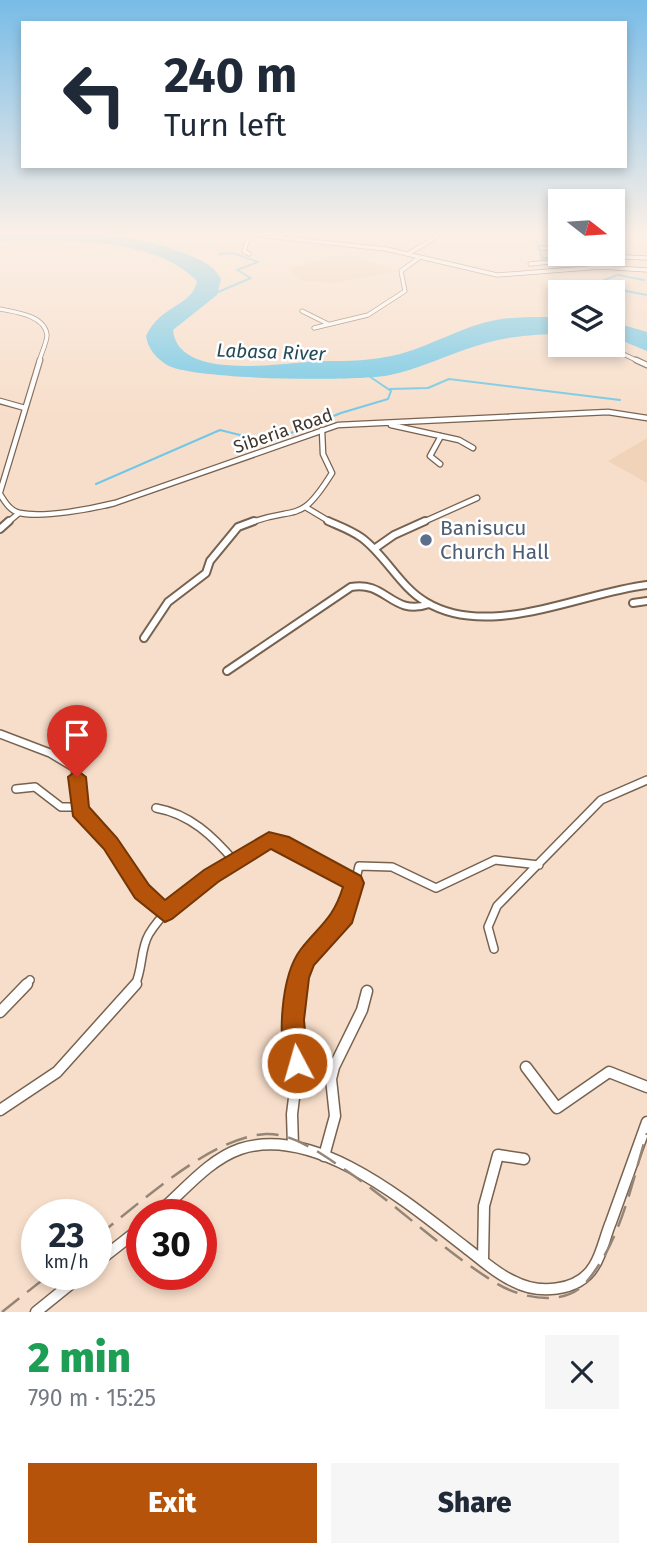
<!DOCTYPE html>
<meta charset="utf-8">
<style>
body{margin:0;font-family:"Fira Sans",sans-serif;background:#f6f6f7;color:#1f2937;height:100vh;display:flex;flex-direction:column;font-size:26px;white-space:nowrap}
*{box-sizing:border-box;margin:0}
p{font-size:23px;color:#747a83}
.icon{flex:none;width:38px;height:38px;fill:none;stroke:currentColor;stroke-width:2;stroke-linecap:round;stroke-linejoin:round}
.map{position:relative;height:1312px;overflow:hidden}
.sheet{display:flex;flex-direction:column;background:#fff;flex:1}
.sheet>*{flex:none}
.hud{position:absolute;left:21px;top:21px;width:606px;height:147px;border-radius:0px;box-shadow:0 4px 10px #0003;background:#fff;color:#1f2937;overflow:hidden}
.needle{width:46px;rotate:107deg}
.tools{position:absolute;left:548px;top:189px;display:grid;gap:14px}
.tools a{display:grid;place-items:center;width:77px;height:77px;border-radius:0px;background:#fff;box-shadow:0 4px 10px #0003;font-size:35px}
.speed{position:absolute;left:21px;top:1199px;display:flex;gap:14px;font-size:35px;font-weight:700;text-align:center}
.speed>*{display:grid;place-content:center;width:91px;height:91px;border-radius:50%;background:#fff;box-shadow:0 4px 10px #0003;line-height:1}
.speed small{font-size:18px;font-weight:400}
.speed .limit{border:10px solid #d22;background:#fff;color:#111}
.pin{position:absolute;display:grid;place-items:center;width:60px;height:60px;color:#fff;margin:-72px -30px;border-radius:50% 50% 50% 0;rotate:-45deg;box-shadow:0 0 7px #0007}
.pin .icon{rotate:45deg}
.me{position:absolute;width:77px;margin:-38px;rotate:354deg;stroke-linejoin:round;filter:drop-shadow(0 0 5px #0008)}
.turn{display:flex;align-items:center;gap:24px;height:147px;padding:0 28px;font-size:32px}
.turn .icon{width:91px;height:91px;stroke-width:2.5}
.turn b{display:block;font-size:49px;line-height:60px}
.round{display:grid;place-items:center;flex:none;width:74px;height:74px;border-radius:0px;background:#f6f6f7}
.summary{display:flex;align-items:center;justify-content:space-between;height:119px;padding:0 28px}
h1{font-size:42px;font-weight:800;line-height:52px;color:#1e9e55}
.cta{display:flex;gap:14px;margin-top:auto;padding:14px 28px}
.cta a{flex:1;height:80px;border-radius:0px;background:#b45309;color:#fff;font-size:28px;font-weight:800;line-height:80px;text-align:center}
.cta a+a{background:#f6f6f7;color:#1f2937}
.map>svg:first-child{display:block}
.built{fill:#f1d3b9}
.water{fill:#71c8e6}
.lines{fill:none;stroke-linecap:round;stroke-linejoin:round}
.stream{stroke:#71c8e6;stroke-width:2}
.minor-far4-casing{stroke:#776250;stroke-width:5}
.minor-far3-casing{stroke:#776250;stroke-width:7}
.minor-far2-casing{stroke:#776250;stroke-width:10}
.minor-far1-casing{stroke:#776250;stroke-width:10}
.minor-casing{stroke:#776250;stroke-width:13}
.minor-far4{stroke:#fff;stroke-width:3.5}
.minor-far3{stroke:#fff;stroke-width:4.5}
.minor-far2{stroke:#fff;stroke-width:6}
.minor-far1{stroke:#fff;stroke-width:7}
.minor{stroke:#fff;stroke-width:10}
.rail{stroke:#958577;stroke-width:2.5;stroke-dasharray:22 10;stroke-linecap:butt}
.route{fill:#b45309;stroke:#753606;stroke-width:2}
.service-dot{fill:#5c6f8a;stroke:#fff;stroke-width:2.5}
.labels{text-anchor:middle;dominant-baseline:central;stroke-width:5;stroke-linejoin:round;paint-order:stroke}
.far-street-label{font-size:18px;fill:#40372f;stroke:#fff}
.far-water-label{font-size:19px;font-style:italic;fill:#234a57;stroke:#fff}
.service-label{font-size:21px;fill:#4e5e75;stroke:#fff;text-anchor:start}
</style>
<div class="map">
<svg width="647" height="1312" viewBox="0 0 647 1312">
<rect width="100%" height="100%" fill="#f7deca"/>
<path class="built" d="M346,253L397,271L336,283L302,281L288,269Z
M647,438V483L608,461Z"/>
<path class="water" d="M0,234C63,233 122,230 182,252C198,259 212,263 221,279L217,295L173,330C178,383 286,362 321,361C348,361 373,361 400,354C433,345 463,326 496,320C517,316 539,317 560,317V334C533,334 502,337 476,346C447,355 419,369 390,375C358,382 192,380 167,365C156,358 148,349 146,336C161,304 192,307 197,281C154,236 58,240 0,241Z
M613,322L647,332V351L613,337Z"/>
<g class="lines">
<path class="stream" d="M534,234L542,258H551
M609,288L604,280L618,275L644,280
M218,292L251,278L237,270L258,262L232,253L219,254
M599,292L610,288L647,295
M390,389L428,388L449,379L620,400
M96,484L220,430L268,442L341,413L388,399L391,391L369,376"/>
<defs>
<path id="minor-far4" d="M248,234L386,249L497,275L601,267L647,270
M560,236V245
M541,248L560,249
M249,254L244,251L250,234
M408,254L441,234
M568,258L585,255L647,258
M530,264L570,260
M0,309C14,312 45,315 47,335C47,342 41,354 39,362
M302,311L328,324
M314,328L368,315L405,291L401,271L420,257
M588,345L617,351L640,362"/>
<path id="minor-far3" d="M636,360L647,365
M0,401L25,408
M391,425L459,440L473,448
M440,464L430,456L441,436
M0,492L40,360
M0,494C5,502 10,511 20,513C44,518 91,509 115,503L338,425L608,412L647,418
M307,508L332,523
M7,523L19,513
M249,523C298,505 299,526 332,473L323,454L322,430
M421,523L477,498"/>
<path id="minor-far2" d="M328,521C339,526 351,530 362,538C386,556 400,587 426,602C489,640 580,593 647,585
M0,529L9,521
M374,549L394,535L425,521
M633,603L647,601
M144,638L168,602L206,573L210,561L238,527L254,521
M227,671L351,587C386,580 392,617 429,604"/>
<path id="minor-far1" d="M0,734L50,753L75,768L80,810L111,844L142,892L165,913
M16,789L35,787L61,807H80
M156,808C190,814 213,836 235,862
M494,949L488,927L497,906L601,800L647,780
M25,985L30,980
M135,985C143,969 140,949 149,934C171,898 234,855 273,840L354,882
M297,985L307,958L349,908L359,866L392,867L436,888L495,860L539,865"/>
<path id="minor" d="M0,1012L27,984
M526,1067L557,1108L609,1072L647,1087
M0,1110L57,1072L136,984
M293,1146L292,1114L297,1074L293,1020L297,984
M324,1156L335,1116L331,1079L334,1067L362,1010L367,991
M157,1214C183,1192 208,1160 240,1149C316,1124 409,1204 465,1247C481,1259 495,1273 513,1281C537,1294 578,1293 594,1266C602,1254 605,1236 611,1222C623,1188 635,1155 647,1122
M483,1260L484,1206L498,1155L524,1159
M96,1263L142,1227
M36,1312L83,1274"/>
</defs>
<use href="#minor-far4" class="minor-far4-casing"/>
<use href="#minor-far3" class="minor-far3-casing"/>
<use href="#minor-far2" class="minor-far2-casing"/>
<use href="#minor-far1" class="minor-far1-casing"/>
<use href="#minor" class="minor-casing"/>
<use href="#minor-far4" class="minor-far4"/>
<use href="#minor-far3" class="minor-far3"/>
<use href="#minor-far2" class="minor-far2"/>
<use href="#minor-far1" class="minor-far1"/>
<use href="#minor" class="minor"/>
<path class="rail" d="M96,1237C141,1203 210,1137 266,1134C295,1133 324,1156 347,1171C397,1205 445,1252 496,1283C522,1299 567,1308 588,1280C621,1240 632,1182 647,1133
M2,1312L50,1274"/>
</g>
<linearGradient id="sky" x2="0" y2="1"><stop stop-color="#78bce7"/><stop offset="0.56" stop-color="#fbf0e7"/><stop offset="1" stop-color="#fbf0e7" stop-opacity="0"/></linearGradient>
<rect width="647" height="417" fill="url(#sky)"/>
<path class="route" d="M77,770L86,777L89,807L117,838L149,885L165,900L204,870L269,832L289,837L361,876L364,883L352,923L314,965L309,978L304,1020L308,1063L305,1071L297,1075L289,1071C276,1041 281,975 301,949C321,924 333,919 343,887L271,849L218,882L172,919L165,922L135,898L104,849L73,816L68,777Z"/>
<circle class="service-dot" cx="426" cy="540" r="7"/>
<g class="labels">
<g class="far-street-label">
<text transform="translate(283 431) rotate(-19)">Siberia Road</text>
</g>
<g class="far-water-label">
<text transform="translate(271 352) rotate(2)">Labasa River</text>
</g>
<g class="service-label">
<text x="440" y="528">Banisucu<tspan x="440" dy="24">Church Hall</tspan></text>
</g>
</g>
</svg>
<div class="tools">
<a><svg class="needle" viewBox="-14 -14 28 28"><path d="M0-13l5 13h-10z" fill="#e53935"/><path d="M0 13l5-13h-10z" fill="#747a83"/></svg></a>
<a><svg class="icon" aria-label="layers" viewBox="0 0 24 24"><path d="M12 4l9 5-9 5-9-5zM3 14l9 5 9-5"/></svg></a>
</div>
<div class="speed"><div>23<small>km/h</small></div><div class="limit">30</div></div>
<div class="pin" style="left:77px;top:777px;background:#d93025"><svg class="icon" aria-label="arrive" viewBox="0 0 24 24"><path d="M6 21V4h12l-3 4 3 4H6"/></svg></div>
<svg class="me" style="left:297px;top:1063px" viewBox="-20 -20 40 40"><circle r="17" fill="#b45309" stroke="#fff" stroke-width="3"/><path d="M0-11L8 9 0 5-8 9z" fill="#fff"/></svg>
<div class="hud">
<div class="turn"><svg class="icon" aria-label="left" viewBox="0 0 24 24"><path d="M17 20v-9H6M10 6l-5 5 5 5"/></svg><div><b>240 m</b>Turn left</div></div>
</div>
</div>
<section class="sheet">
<div class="summary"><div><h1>2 min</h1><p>790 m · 15:25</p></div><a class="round"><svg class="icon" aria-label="close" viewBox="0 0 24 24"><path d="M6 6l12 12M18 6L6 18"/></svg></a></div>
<div class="cta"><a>Exit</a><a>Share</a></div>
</section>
